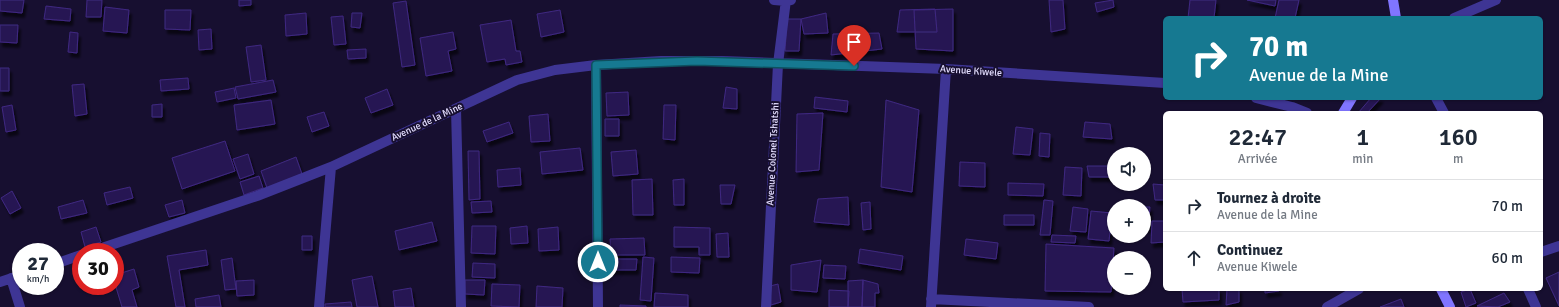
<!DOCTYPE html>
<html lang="fr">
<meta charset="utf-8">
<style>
body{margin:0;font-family:Signika,sans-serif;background:#f6f6f7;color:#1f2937;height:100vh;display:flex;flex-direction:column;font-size:15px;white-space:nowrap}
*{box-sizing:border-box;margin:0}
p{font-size:13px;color:#747a83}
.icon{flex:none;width:22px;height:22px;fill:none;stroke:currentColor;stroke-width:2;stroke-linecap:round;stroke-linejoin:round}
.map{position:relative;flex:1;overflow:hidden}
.panel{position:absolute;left:1163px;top:111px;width:380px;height:180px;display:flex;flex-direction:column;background:#fff;border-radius:6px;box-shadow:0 1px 3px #0004}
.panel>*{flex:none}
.hud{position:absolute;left:1163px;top:16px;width:380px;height:84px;border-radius:6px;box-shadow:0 1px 3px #0004;background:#167991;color:#fff;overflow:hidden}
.controls{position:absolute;left:1107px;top:147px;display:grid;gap:8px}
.controls a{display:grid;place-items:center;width:44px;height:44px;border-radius:50%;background:#fff;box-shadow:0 1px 3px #0004;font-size:20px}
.speed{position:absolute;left:12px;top:243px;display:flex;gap:8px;font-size:20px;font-weight:700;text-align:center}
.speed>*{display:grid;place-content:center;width:52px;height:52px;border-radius:50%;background:#fff;box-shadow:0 1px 3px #0004;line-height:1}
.speed small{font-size:10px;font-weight:400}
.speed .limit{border:6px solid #d22;background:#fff;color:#111}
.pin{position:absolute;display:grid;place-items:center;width:34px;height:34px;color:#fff;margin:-41px -17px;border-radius:50% 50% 50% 0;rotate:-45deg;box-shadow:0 0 4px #0007}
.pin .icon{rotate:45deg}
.me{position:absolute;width:44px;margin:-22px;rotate:0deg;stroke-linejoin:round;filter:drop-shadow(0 0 3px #0008)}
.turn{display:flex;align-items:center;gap:14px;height:84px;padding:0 20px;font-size:18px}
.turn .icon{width:52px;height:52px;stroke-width:2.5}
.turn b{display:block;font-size:28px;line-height:34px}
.eta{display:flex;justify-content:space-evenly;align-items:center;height:68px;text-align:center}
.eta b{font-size:24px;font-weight:600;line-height:28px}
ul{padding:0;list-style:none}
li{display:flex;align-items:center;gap:12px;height:52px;padding:0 20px;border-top:1px solid #e0e1e3}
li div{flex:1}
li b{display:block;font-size:15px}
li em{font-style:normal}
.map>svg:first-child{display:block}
.building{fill:#281953;stroke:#3f2882;filter:url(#shadow)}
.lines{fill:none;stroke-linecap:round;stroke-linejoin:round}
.street{stroke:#3e3594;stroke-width:10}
.secondary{stroke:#8075ff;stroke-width:10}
.route-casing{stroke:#0e4f5e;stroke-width:10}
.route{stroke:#167991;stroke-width:7}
.labels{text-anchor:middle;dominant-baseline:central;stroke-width:4;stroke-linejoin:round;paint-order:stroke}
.street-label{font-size:10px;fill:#e4deff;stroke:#170f30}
</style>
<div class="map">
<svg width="1559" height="307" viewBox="0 0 1559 307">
<defs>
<filter id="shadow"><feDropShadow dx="2.5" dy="4.5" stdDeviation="1" flood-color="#0009"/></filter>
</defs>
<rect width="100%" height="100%" fill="#170f30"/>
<path class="building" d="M0,0H24L22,13L0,11Z
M87,0H102L101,17H86Z
M239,0H251V5L239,6Z
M1049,0H1063L1065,29L1051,32Z
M1113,0L1114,7L1097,12L1095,3Z
M1190,0H1216L1214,18H1188Z
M1247,0H1276L1275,6Z
M1279,0H1299L1295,18H1275Z
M406,1L415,65L402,67L393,3Z
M46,6L71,9L70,21L44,19Z
M105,7L129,10L127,33L103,31Z
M935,9L937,32H897L900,10Z
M953,9V51L916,49L914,10Z
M165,10H191L190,30L165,29Z
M560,10L564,32L541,37L537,14Z
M306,13L307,34L286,36L285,15Z
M352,13H362L360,28L351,27Z
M826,13L828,33L804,34L801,19Z
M343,16L346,44L334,45L331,17Z
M787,19H801L799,51H785Z
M511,20L516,51H520L522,62L506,65L505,59L487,62L480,25Z
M0,25H18L17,43L0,42Z
M211,29L212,49L199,50L198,30Z
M70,32L78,33L77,53L68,52Z
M453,32L456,49L448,51L452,71L426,76L420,38Z
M879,33L882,49L831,55L833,34Z
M261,45L266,80L251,82L246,47Z
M366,49V58L348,59L347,50Z
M0,68H9V91H0Z
M188,78L189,89L161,91L160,80Z
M273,80L276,92L238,99L235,87Z
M84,84L87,114L75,116L72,85Z
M726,87L737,89V109L723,108Z
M234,88L236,98L217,102L215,92Z
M387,89L393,105L371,113L365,98Z
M628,92L629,115L607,116L606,93Z
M815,97L848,101L847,112L814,108Z
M1371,98H1381L1367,113H1358Z
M271,100L275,124L237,130L234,105Z
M886,100L919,110L912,192L881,187Z
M162,104V117H152V105Z
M12,105L16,130L6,132L2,107Z
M664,105H676L675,140L663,139Z
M324,112L329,126L312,132L307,117Z
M823,113L819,170L796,172L797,114Z
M548,114L550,141L531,142L529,116Z
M605,119H619V136H605Z
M509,122L513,133L487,142L483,131Z
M1085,122L1110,124L1112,139L1083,137Z
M1016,127L1033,129L1030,155L1013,154Z
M1040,133L1050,134L1049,157L1039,156Z
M225,141L235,171L182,189L172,158Z
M580,148L583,170L542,174L540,152Z
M636,150L638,174L613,176L611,152Z
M468,151H479L480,199L469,200Z
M248,154L254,174L240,179L233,159Z
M296,157L302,174L267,188L261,171Z
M960,162L985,163V187L959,186Z
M1087,166H1113L1112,177H1089Z
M1065,167L1082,168L1081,196L1063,195Z
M520,168L521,185L498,187L497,170Z
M259,176L263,188L244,195L240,182Z
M652,179L653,215H633L632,180Z
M684,179V205H674L673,180Z
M1008,183L1044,184L1043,196L1008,195Z
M1153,184L1165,185V200H1155Z
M720,185H735L731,204H721Z
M130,187L133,198L107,205L104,193Z
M12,191L21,208L10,214L1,198Z
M848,197L849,225L814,222L818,199Z
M83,200L87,213L61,219L58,207Z
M182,200L185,213L169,217L165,205Z
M1044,200L1053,201L1050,235H1040Z
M491,201L492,212L472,213L471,202Z
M870,202L871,229L863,230L861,203Z
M1073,207L1088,209L1086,232L1070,231Z
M1144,207H1150L1148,228H1144Z
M1091,211L1112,213L1109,241L1088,239Z
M1004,215H1034V225H1004Z
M1152,221H1165V242L1151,243Z
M432,222L437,241L399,250L395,231Z
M472,226H496L495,254L471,253Z
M527,226L528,243L511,244L510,228Z
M96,227L101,242L85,247L81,232Z
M558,227L559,250L539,251L538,229Z
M674,227L710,228V255H699V247H674Z
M728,233L729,257H717L716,234Z
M1052,235L1076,236L1075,243L1051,242Z
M302,236H312V250H302Z
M644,238L645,255H611L610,239Z
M966,239L998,243L996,259L964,255Z
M1046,244L1114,248L1111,292L1045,291Z
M860,249L903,256L901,270L858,263Z
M206,250L208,265L179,270L185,307H176L167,256Z
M643,257L654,258L651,301L640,300Z
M671,257L700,258L699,273L671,272Z
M232,258L236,289L225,290L221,260Z
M606,259H637L636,270H606Z
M821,260L817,292L791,290V265Z
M473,263L495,264V278L472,277Z
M824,265L846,266L845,279L823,278Z
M134,269L139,287L132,290L137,307H122L115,284V275Z
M1559,272V306L1546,278Z
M372,276L378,307H357L352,280Z
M254,280V295L237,296L236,281Z
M465,280H485L484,295L465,294Z
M863,280L862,307H848V281Z
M863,280L878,284L879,293H875V307H862Z
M492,284L520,285L519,307L491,306Z
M778,284L781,302L771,305L770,286Z
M537,286L563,288L562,307H536Z
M411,288L414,307H395L393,291Z
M1182,289H1219V300L1183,302Z
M1227,289H1239V302L1226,305Z
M1265,289H1279V291L1265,293Z
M1470,289L1476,303L1466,307L1461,292Z
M829,290L849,291L848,307H829Z
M655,293L688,295V307H654Z
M1504,293L1510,302L1498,307L1477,306Z
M219,295L221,307H196L195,299Z
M1401,299L1404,307H1380Z
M351,302L352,307H325V304Z
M620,305L646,306V307H620Z"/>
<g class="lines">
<path class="street" d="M774,0L786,1L791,0
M1454,18L1496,0
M596,65L598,307
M1256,98L1292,107L1307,113
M1436,98L1444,113
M456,109L461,307
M90,252L257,196L331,167L517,80L555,70L596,65L661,61H722L946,69L1165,83
M1541,252L1559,246
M55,264L81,255
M11,278L20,307
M0,282L21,275
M1528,289L1536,307
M931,299L1089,307
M319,307L331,167
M766,307L778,64L786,0
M931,307L946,69
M1327,307L1359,289"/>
<path class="secondary" d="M1393,0L1396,18
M1343,113L1352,98
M1441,289L1450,307"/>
</g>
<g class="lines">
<defs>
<path id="route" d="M598,262L596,65L697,61L854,66"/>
</defs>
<use href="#route" class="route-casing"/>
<use href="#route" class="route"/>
</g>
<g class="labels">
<g class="street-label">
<text transform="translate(971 71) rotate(4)">Avenue Kiwele</text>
<text transform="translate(427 122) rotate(-25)">Avenue de la Mine</text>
<text transform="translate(773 154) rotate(-87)">Avenue Colonel Tshatshi</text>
</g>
</g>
</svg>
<div class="controls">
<a><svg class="icon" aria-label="sound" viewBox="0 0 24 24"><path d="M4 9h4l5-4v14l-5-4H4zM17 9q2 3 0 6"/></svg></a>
<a>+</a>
<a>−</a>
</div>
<div class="speed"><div>27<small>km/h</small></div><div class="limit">30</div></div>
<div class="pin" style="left:854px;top:66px;background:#d93025"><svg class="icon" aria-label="arrive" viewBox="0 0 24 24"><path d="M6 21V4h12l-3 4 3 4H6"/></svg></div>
<svg class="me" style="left:598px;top:262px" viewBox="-20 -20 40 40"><circle r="17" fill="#167991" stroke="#fff" stroke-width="3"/><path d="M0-11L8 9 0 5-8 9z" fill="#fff"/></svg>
<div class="hud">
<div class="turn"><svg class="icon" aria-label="right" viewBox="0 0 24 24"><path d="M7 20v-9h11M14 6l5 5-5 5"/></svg><div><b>70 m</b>Avenue de la Mine</div></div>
</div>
<section class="panel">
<div class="eta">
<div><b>22:47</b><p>Arrivée</p></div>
<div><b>1</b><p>min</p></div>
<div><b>160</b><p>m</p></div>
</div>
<ul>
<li><svg class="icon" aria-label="right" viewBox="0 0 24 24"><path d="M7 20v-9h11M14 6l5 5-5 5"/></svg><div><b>Tournez à droite</b><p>Avenue de la Mine</p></div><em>70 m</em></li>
<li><svg class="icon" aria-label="ahead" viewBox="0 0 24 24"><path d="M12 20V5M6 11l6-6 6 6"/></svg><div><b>Continuez</b><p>Avenue Kiwele</p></div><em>60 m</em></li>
</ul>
</section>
</div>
